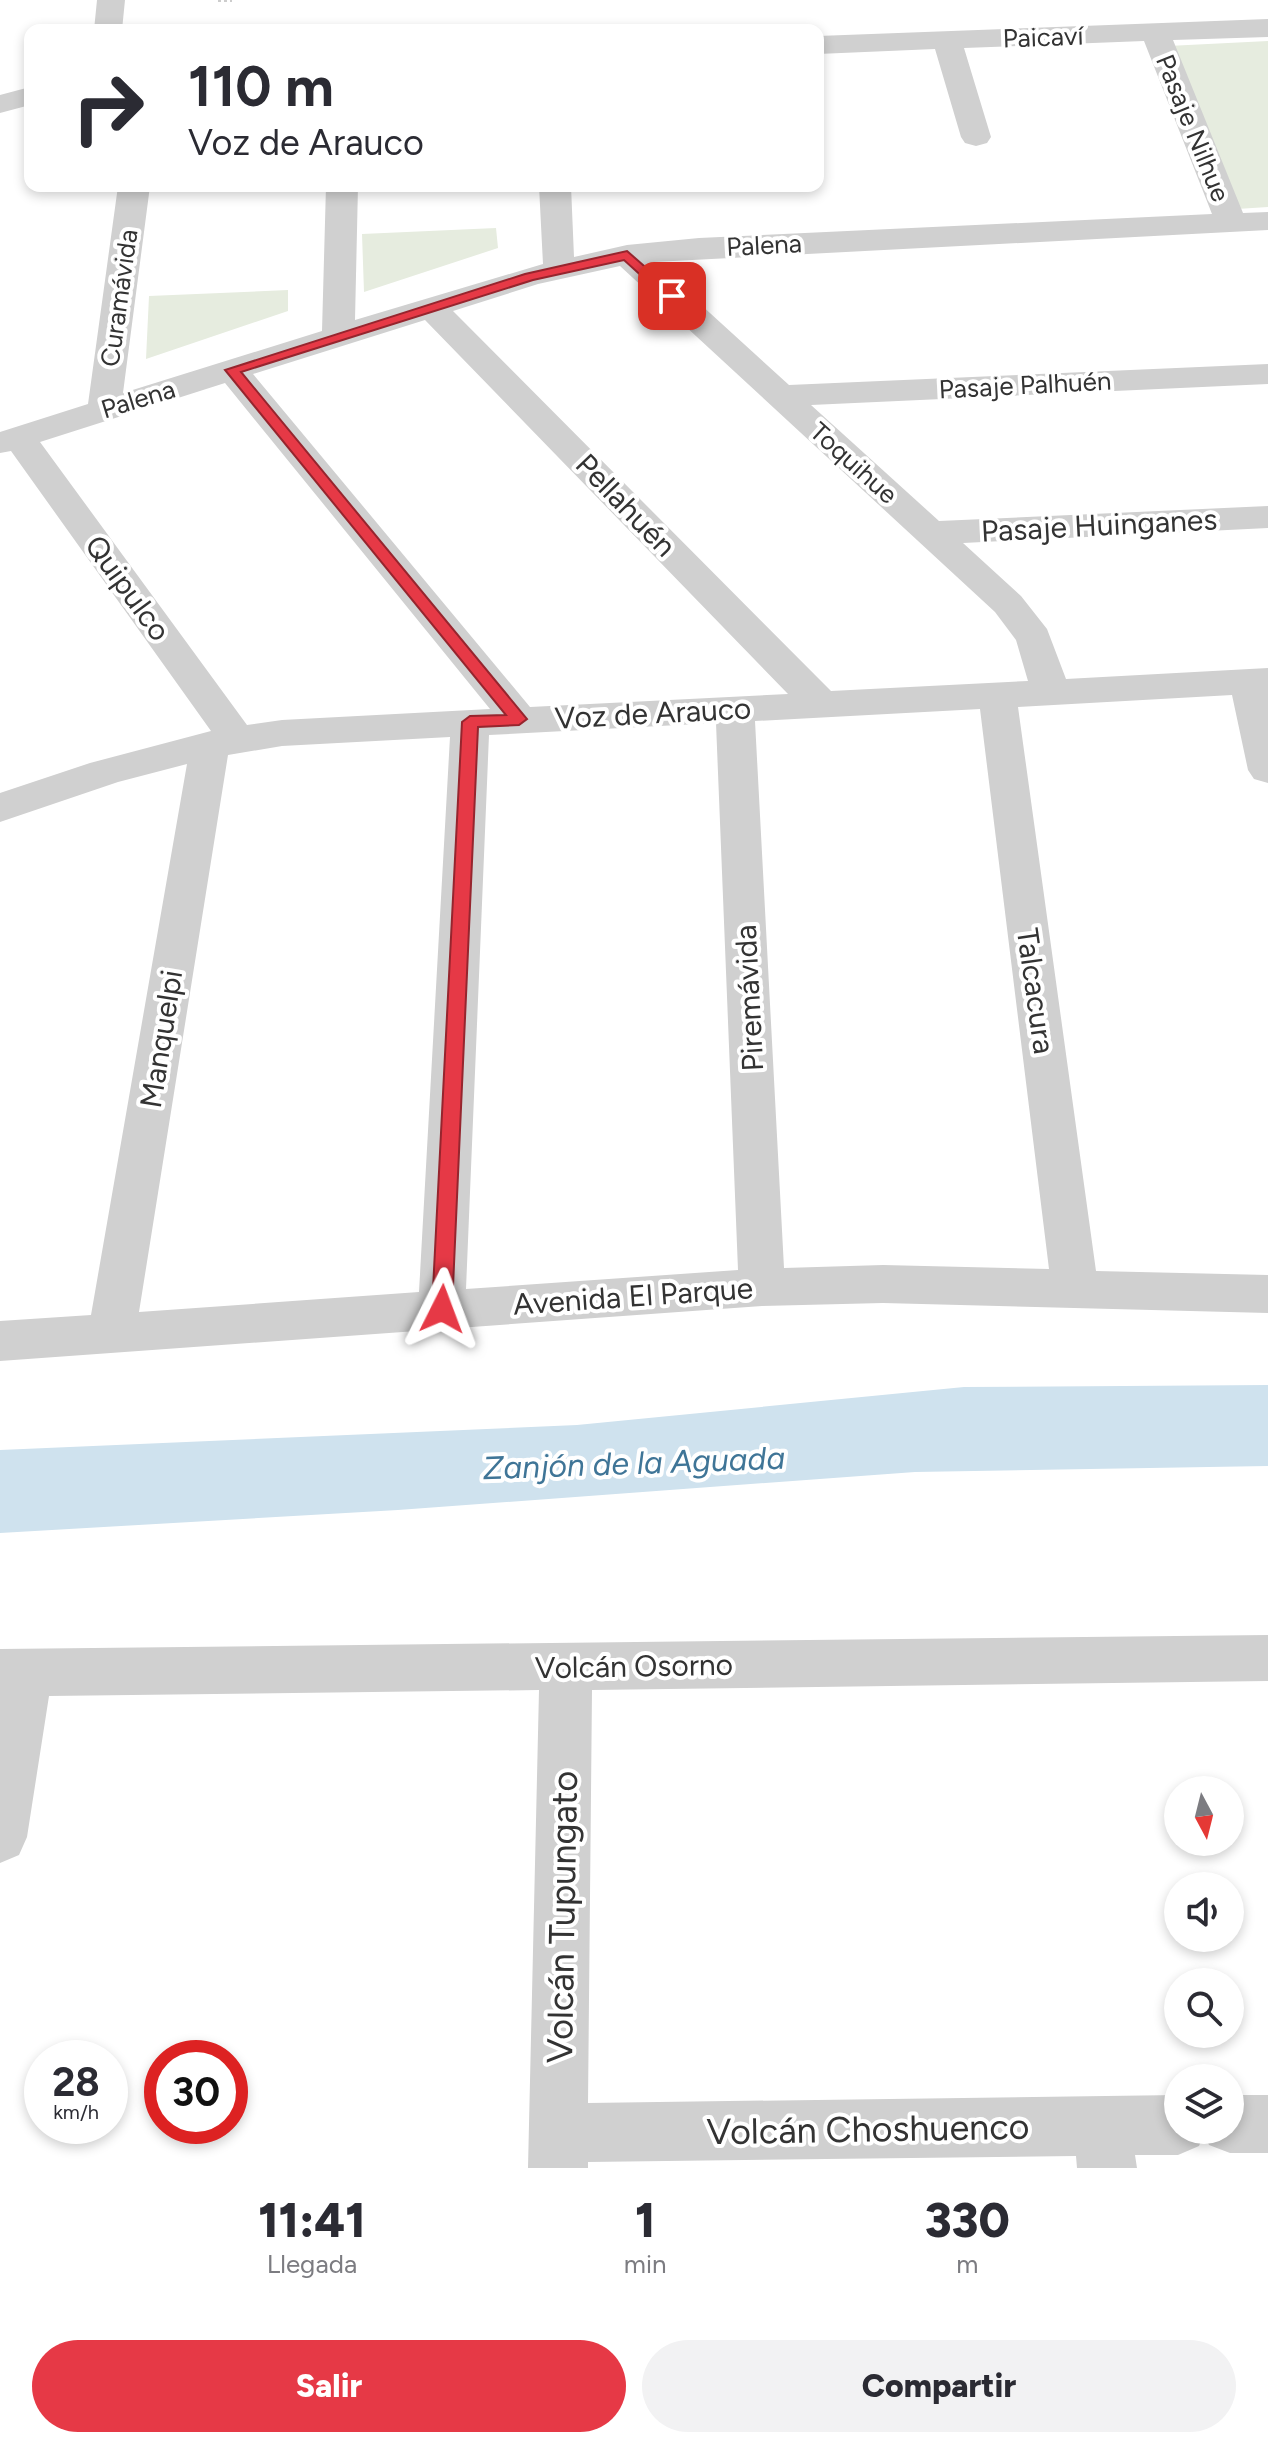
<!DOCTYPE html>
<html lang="es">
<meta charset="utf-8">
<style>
body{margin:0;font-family:Figtree,sans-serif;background:#f2f2f3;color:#2b2b33;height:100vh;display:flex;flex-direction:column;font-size:30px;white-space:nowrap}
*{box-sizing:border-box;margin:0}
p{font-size:26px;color:#7c7c81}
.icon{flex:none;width:44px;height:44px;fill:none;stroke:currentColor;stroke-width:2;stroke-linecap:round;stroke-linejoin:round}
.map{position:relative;height:2168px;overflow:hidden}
.side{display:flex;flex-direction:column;background:#fff;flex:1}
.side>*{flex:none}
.hud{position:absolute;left:24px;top:24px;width:800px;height:168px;border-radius:16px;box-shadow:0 4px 12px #0003;background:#fff;color:#2b2b33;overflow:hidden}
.needle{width:52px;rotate:173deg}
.buttons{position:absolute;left:1164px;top:1776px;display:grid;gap:16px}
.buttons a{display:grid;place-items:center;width:80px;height:80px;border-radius:50%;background:#fff;box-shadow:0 4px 12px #0003;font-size:40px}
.speed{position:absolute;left:24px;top:2040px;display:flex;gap:16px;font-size:40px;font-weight:700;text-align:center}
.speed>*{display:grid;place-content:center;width:104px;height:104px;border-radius:50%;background:#fff;box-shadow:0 4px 12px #0003;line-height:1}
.speed small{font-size:20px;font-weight:400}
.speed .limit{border:12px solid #d22;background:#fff;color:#111}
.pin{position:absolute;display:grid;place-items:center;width:68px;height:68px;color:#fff;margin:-34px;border-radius:16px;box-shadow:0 4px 12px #0006}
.me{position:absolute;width:88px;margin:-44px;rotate:3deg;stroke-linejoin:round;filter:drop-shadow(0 0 6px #0008)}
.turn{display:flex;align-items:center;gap:28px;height:168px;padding:0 32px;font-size:36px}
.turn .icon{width:104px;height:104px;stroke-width:2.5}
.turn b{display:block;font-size:56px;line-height:68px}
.eta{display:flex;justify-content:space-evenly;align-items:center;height:136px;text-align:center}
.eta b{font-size:48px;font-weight:800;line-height:56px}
.primary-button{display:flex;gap:16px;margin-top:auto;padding:16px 32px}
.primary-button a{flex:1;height:92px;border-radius:48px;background:#e63946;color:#fff;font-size:32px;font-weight:800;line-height:92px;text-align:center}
.primary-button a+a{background:#f2f2f3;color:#2b2b33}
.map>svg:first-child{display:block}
.green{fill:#e6ecdf}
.water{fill:#cfe2ee}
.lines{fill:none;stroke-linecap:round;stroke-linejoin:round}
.path{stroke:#cdcdcd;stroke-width:4;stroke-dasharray:3 3;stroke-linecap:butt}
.minor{fill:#d0d0d0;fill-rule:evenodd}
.route{fill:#e63946;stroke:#96252e;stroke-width:2}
.labels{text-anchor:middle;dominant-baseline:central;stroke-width:8;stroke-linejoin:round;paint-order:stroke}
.far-street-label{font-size:26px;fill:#333;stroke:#fff}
.street-label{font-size:30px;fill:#333;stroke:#fff}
.water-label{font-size:32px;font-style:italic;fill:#3f7597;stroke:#fff}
.near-street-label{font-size:36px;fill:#333;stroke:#fff}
</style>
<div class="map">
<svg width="1268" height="2168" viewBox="0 0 1268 2168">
<rect width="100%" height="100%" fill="#fff"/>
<path class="green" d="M1268,41V207L1237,209L1168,46Z
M496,228L498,248L364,292L362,234Z
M288,290V311L146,359L149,296Z"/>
<path class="water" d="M1268,1385V1466L915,1472L398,1510L0,1533V1450L577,1425L964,1387Z"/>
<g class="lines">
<path class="path" d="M218,0H232"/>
<path class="minor" d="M97,0H125L122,30H94Z
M1268,19V37L1173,40L1243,213L1268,212V230L654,262L789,385L1268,364V384L811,405L939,521L1268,506V528L963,543L1021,596L1047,629L1066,679L1268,668V783L1254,779L1248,770L1232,695L1018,707L1096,1271L1268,1275V1313L883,1303L762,1306L0,1361V1321L91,1315L187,764L118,782L0,822V793L90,763L211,731L11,451L0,453V432L88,404L118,186H150L123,393L322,331L326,186H358L355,320L543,264L539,186H571L574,257L627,245L699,238L1212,214L1144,41L964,48L991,137L987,143L976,146L965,143L961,137L935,49L818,54V36ZM620,266L995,612L1016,640L1028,681L831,691L453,311L538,284ZM425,320L788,694L530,707L253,374ZM225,383L490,709L282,720L247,725L40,442ZM980,709L1049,1269L883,1265L784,1268L755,721ZM716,723L738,1270L466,1289L489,735ZM450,737L419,1292L139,1312L228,755L282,746Z
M30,87V105L0,113V95Z
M1268,1635V1681L592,1690L588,2103L1178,2095V2130H1230V2095H1268V2153H1230L1209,2145L1204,2133L1199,2146L1178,2155H1135L1137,2168H1077L1076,2156L588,2162V2168H528L539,1690L49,1696L27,1837L19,1855L0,1863V1649Z"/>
</g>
<path class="route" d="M627,251L676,294V299H667L624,260L533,280L241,372L527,719L519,725L478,727L452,1309L449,1315H435L432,1309L462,722L470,716L506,715L225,370L525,274Z"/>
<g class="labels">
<g class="far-street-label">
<text transform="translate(1043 37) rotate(-2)">Paicaví</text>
<text transform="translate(1193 128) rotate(68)">Pasaje Nilhue</text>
<text transform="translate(764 245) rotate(-3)">Palena</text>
<text transform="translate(119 298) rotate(-82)">Curamávida</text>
<text transform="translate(1025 385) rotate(-3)">Pasaje Palhuén</text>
<text transform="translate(138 399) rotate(-17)">Palena</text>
<text transform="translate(854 463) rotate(42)">Toquihue</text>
</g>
<g class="street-label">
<text transform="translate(626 505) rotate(46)">Pellahuén</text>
<text transform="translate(1099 525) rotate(-3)">Pasaje Huinganes</text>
<text transform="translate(128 588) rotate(54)">Quipulco</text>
<text transform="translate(653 713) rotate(-3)">Voz de Arauco</text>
<text transform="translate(1036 991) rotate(82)">Talcacura</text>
<text transform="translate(749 998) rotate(-93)">Piremávida</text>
<text transform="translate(161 1039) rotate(-81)">Manquelpi</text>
<text transform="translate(633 1296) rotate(-4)">Avenida El Parque</text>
<text transform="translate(634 1666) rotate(-1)">Volcán Osorno</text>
</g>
<g class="water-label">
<text transform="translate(634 1463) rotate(-2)">Zanjón de la Aguada</text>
</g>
<g class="near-street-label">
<text transform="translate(562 1917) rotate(-89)">Volcán Tupungato</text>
<text transform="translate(868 2129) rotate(-1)">Volcán Choshuenco</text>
</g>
</g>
</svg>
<div class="buttons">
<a><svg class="needle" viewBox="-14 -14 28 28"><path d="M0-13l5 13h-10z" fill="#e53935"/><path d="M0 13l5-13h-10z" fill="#7c7c81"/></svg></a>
<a><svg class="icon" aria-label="sound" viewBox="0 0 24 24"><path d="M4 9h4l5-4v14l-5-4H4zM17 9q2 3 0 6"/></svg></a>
<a><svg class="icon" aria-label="search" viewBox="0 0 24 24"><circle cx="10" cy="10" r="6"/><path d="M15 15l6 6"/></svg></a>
<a><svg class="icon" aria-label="layers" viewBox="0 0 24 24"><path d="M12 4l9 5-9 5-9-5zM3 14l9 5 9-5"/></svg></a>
</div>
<div class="speed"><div>28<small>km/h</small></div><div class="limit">30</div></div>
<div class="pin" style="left:672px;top:296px;background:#d93025"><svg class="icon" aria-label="arrive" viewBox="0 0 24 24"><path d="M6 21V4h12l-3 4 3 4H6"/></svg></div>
<svg class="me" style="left:442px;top:1309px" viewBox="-20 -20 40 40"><path d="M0-17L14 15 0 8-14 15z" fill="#e63946" stroke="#fff" stroke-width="4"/></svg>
<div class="hud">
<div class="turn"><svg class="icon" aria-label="right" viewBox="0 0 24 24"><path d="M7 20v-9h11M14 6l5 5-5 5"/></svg><div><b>110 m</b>Voz de Arauco</div></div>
</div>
</div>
<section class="side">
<div class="eta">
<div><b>11:41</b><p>Llegada</p></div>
<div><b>1</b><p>min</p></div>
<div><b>330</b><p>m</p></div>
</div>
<div class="primary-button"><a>Salir</a><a>Compartir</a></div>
</section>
